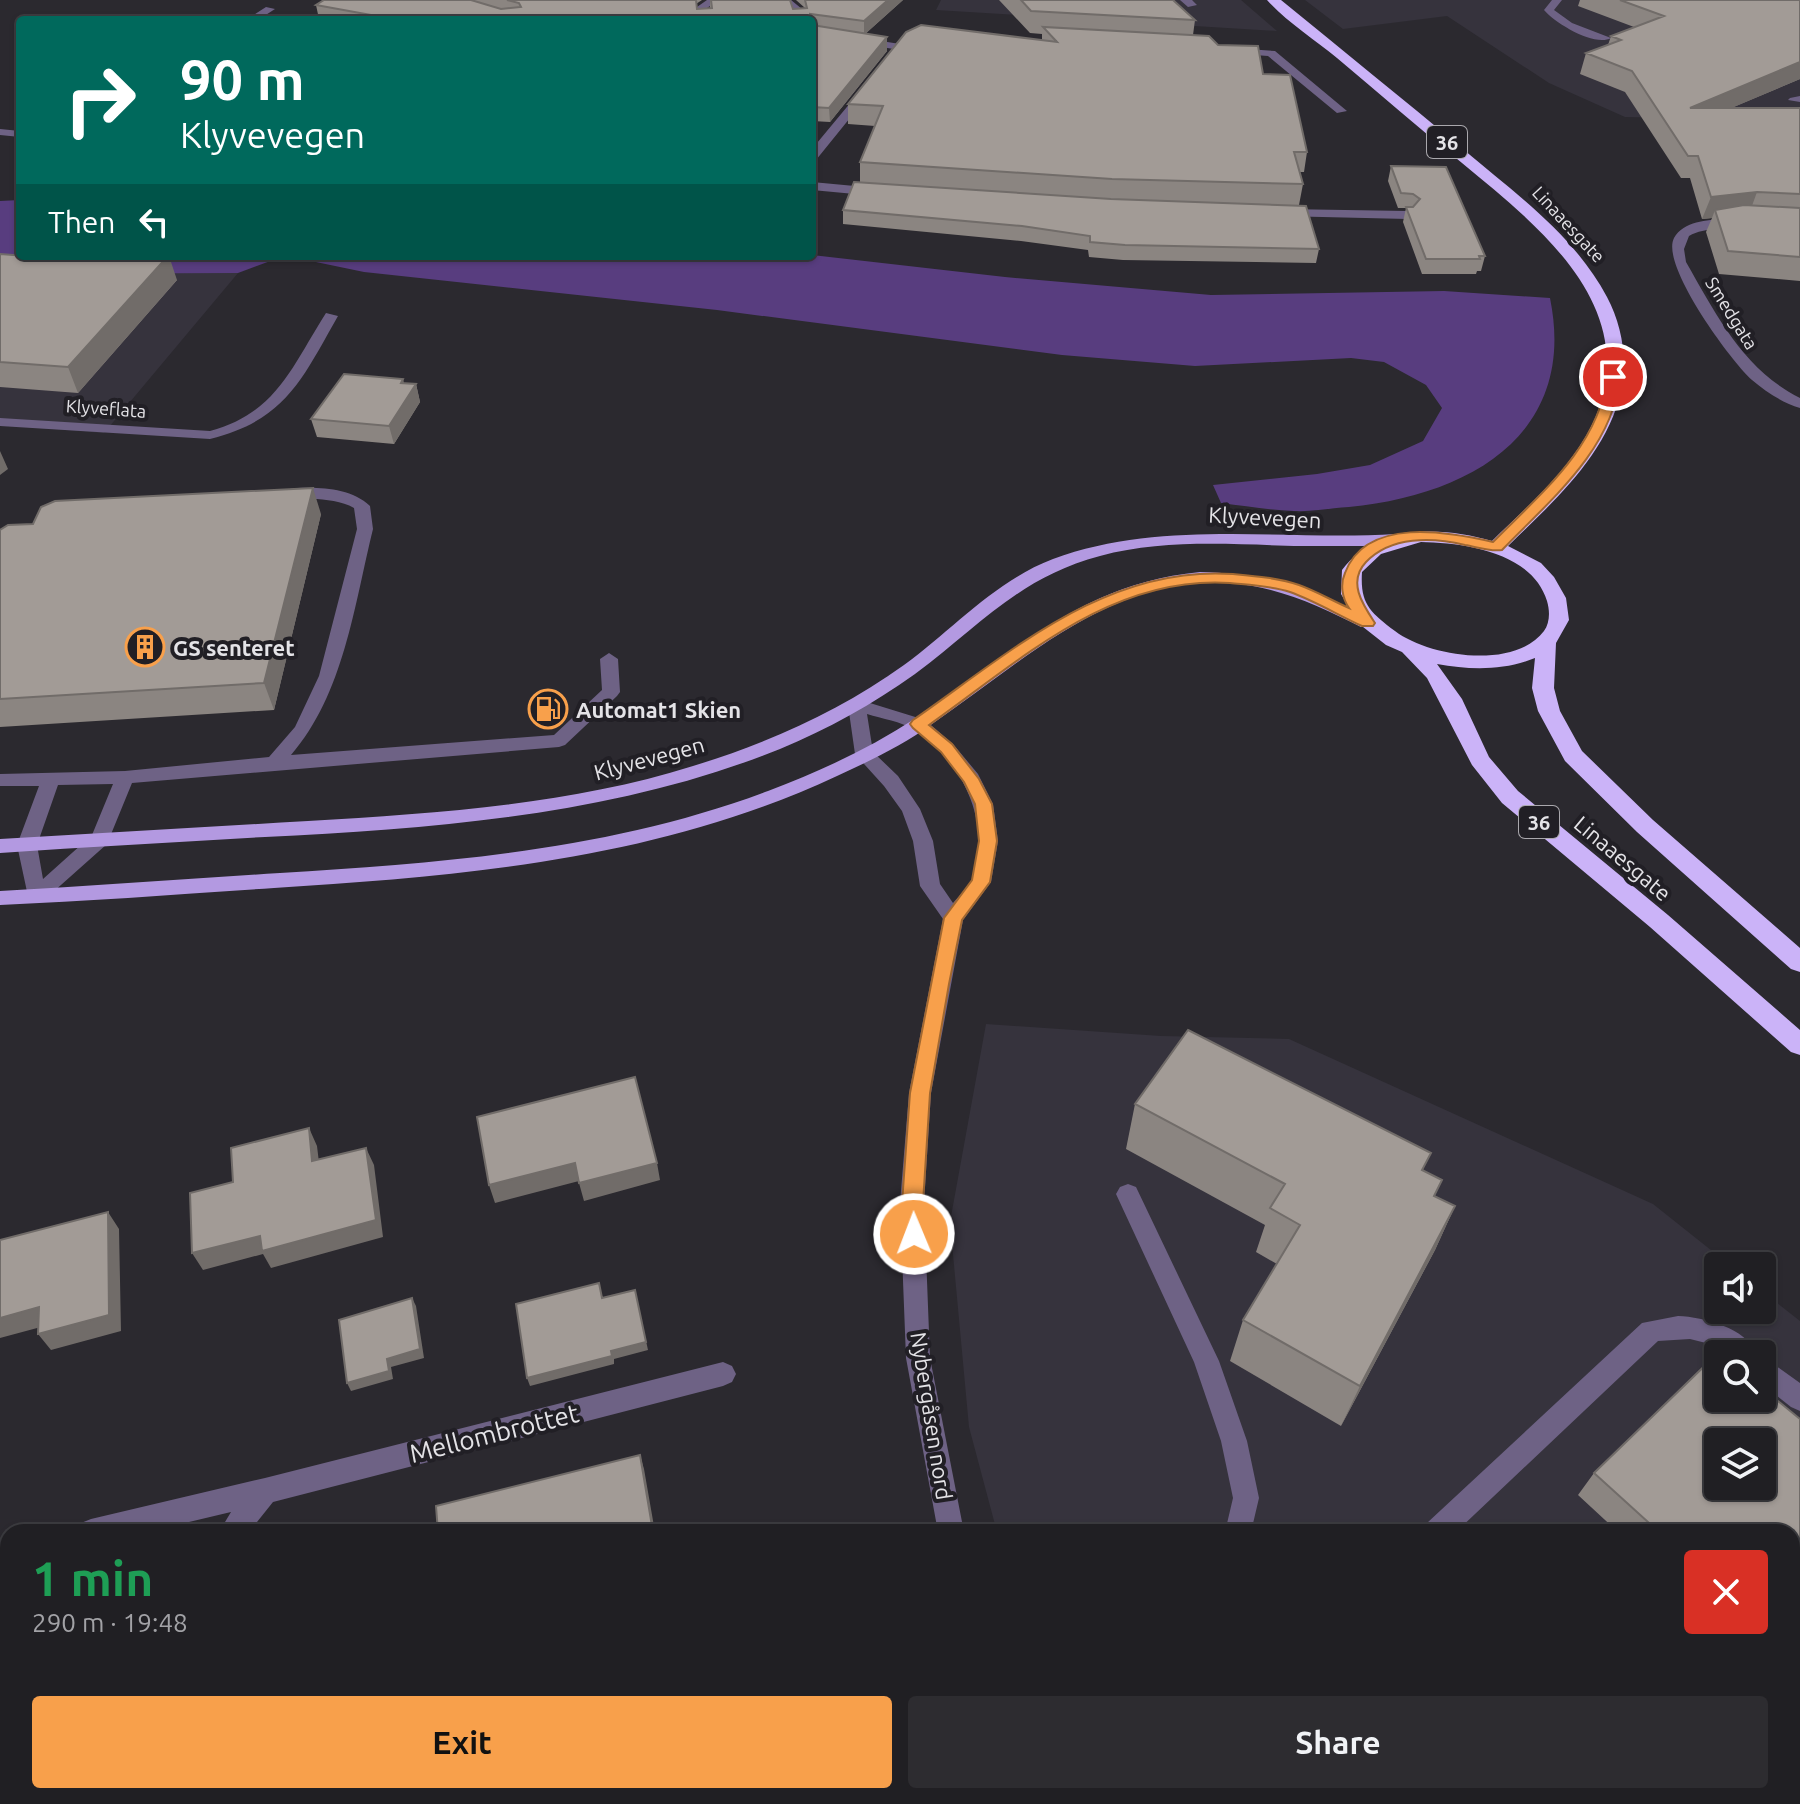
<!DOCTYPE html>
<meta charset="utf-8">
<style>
body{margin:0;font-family:Ubuntu,sans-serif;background:#2d2c30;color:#f1f3f6;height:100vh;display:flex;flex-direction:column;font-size:30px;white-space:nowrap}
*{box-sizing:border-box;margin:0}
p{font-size:26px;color:#a2a2a6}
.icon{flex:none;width:44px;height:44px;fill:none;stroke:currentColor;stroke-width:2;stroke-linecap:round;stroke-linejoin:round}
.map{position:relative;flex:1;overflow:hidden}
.side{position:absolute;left:0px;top:1524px;width:1800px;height:280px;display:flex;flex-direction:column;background:#201f23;border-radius:24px 24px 0 0;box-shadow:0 2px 6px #0004,0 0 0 2px #3d3d41}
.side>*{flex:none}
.hud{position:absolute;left:16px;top:16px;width:800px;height:244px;border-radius:8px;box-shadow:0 2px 6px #0004,0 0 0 2px #3d3d41;background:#00695c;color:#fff;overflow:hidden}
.controls{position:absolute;left:1704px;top:1252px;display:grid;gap:16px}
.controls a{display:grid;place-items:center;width:72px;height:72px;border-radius:8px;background:#201f23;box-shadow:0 2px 6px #0004,0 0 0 2px #3d3d41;font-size:40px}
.pin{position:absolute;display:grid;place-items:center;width:68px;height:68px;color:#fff;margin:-34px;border:4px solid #fff;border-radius:50%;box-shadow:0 2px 8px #0007}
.me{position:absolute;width:88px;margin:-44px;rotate:359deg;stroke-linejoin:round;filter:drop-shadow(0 0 6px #0008)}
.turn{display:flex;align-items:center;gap:28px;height:168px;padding:0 32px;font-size:36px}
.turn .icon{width:104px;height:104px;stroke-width:2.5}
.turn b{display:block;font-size:56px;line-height:68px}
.then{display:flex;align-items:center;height:76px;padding:0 32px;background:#0003;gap:16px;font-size:30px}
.round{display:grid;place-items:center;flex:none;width:84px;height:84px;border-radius:8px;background:#2d2c30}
.overview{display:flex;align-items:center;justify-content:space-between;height:136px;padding:0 32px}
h1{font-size:48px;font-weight:700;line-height:60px;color:#1e9e55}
.action{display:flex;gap:16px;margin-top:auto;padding:16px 32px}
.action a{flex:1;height:92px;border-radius:8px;background:#f8a04b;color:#111;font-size:32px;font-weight:700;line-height:92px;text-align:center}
.action a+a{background:#2d2c30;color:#f1f3f6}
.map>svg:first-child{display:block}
.built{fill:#36333d;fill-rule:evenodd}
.green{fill:#583d7f}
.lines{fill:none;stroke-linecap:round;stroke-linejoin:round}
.minor{fill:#6e6285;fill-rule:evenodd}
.major{fill:#b399e1;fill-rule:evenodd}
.highway{fill:#cbb3f8;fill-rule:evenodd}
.wall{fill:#8b8581}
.shaded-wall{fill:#716c69}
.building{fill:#a29b96;stroke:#716c69;stroke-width:2;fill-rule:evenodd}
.route{fill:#f8a04b;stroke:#a16831;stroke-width:2}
.labels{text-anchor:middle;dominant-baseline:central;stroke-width:8;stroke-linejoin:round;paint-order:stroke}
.far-street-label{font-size:18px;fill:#e4e3e7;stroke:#211f25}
.shield{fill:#211f25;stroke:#aaa8ad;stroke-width:2}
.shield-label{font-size:20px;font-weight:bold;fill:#e4e3e7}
.street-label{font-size:22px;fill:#e4e3e7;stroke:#211f25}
.poi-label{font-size:22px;font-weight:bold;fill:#e4e3e7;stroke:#211f25;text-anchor:start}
.near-street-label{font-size:26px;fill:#e4e3e7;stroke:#211f25}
</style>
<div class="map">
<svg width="1800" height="1804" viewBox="0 0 1800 1804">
<rect width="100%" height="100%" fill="#2b292f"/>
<path class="built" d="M941,0H1241L1277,31L936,10Z
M1305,0H1800V120L1625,117L1549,83L1447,16L1343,29Z
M63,273H238L104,433L0,425V274Z
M986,1024L1161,1036L1289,1039L1653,1204L1731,1266H1718V1310H1762V1291L1800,1321V1804H1086L1082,1796H1792V1532H997L969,1427L950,1222ZM1718,1354H1762V1398H1718ZM1718,1442H1762V1486H1718Z"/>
<path class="green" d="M20,200V256H284L238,273L0,274V201Z
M812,255L1005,277L1211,295L1444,291L1550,298C1578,435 1469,495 1349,507C1331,508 1312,512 1294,511C1270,510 1245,506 1221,503L1213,485L1317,474L1370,465L1423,441L1442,408L1426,385L1384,362L1351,358L1195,366L1062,355L717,310L364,272L287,256Z"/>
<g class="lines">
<path class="minor" d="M707,0H719L707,8L711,20H700L697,7Z
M780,0H791L802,9L805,20H795L793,12Z
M1180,0H1192L1197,5L1188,7Z
M1552,0H1562L1554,10L1572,23L1611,38C1595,47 1556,24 1544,10Z
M266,7L275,9L258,20H246Z
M812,30L900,44L905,47L900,50L812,36Z
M1232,48L1275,51L1347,111L1337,113L1268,56L1228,53V49Z
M861,90L871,92L816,160L812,161V149Z
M1800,96V102L1788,100L1790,98Z
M0,129L20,131V137L0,135Z
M812,182L876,188L882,192L876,196L812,190Z
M1283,209L1408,211L1414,215L1408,219L1279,216V210Z
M1724,219L1741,223C1727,232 1706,226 1689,236L1684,249L1686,262C1717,316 1743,369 1800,398V408C1783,403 1766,392 1752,380C1731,361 1660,265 1674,238C1684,221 1707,220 1724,219Z
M326,313L338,316C302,379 286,420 210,439L0,426V418L210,431C277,413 292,366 326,313Z
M297,488C321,487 351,488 370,506L373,529C354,606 344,694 291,755L554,735L602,690L600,659L609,653L618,659L620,692L617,696L565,745L559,747L132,783L107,844L43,901H29L17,845L39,786H0V774L125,771L269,757L295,727L319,676L357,529L354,508C330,494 290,502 279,493L282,490ZM113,784L92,835L43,879L37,845L58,785Z
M857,699L925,720L953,744L978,774L993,804L998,841L991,882L963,920L931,1093L924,1203L930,1358L964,1532H938L906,1358L900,1203L909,1093L943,919L920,886L913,841L902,811L884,786L855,754L848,705ZM867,714C882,719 901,721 914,730C962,760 993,823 972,879C968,887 959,896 953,903L940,884L933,841L920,809L898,776L873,752Z
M1128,1184L1136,1187L1219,1361L1247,1441L1259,1498L1251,1532H1225L1233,1498L1221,1441L1194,1362L1116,1194L1120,1187Z
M1678,1316C1704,1317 1746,1328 1757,1354H1726L1706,1343L1690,1339L1658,1341L1456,1532H1424L1427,1523L1642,1323Z
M1762,1356L1800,1383V1411L1791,1407L1762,1384Z
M723,1362L732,1366L736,1374L732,1382L723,1386L273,1502L249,1532H219L231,1512L147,1532H78L81,1523L91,1519L265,1478Z
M8,1537V1565L0,1567V1539Z
M8,1785V1796H32L29,1804H0V1793Z
M1017,1796H1048L1051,1804H1020Z
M1214,1796H1244L1243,1804H1213Z
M1713,1796H1748L1751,1804H1716Z"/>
<path class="major" d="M1396,534L1402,536V542C1378,547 1352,546 1328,546C1253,547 1174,536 1100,556C1018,578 980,626 915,674C873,704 828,729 780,749C616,815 440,828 265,837C177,842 88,847 0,853V839C103,833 205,827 308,821C437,813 569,805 693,766C768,743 840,711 904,665C953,629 995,581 1053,559C1162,519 1283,541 1396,534Z
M1200,572C1251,573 1296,584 1342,605C1354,610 1368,614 1375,623L1373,627H1361C1327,610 1292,593 1253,586C1124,563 1030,657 932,724C903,745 870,761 837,776C660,859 467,876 274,888C183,894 91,901 0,905V891C93,886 187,879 280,873C445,863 611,850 768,791C819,772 870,748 916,718C1013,655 1078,584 1200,572Z"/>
<path class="highway" d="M1267,0H1281C1342,50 1403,99 1464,150C1516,194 1574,235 1607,297C1622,325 1628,360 1621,391C1607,455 1553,502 1508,546L1541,563L1554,577L1566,598L1569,620L1556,643L1554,688L1560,711L1582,751L1653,820L1800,948V972L1791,969L1637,832L1565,761L1538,711L1532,688L1535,658C1503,671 1470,670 1437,664L1462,699L1489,757L1518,791L1668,915L1800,1030V1055L1791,1052L1650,927L1502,803L1472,765L1427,678L1402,652L1386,645L1358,623L1341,594L1342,570C1376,524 1442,526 1492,541C1530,504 1575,466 1596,416C1641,305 1537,225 1462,163C1420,129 1379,93 1337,58C1314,39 1287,22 1267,0ZM1421,542C1465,543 1532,552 1547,601C1550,611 1550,623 1544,631C1515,670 1429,657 1395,631C1370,612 1360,604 1362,572L1381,554Z"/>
</g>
<path class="wall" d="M324,0H702L696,4L697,9L710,8V0H790L793,9L805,8L796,0H903L865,34L887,51L830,122L812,121V20H327L319,19L316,5Z
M999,0H1173L1195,20L1193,35L1218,45L1263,74L1307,152L1304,172H1300L1303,184L1299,205L1319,249L1316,263L1123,260L1089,257L1088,250L1021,241L843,224V210L860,182V162L875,126L848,124V104L1042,40V34L1030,33Z
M1580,0H1800V79L1731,108H1800V281L1719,274L1706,232L1712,218L1702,219L1690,178H1681L1625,92L1580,74L1586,53L1608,45L1611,36L1634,27L1578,6Z
M1391,166L1485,256L1481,271H1477L1476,274H1422L1403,222L1406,208H1398L1388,181Z
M0,254L177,280L78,393L0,387Z
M404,383L416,384L420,402L394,444L317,437L311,419Z
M321,514L274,710L0,727V530Z
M1135,1104L1424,1170L1434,1196L1455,1206L1435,1250L1341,1426L1230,1361L1243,1320L1277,1264L1256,1252L1265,1225L1126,1149Z
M1800,1419V1700L1792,1693V1532H1618L1578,1495L1594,1473Z"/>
<path class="shaded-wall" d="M888,0H903L864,35V21Z
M887,37V51L830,122L829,108Z
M1800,62V79L1682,129L1690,108Z
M1757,192L1749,214L1715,210L1712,218L1702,219L1711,197Z
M168,256H169L177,280L78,393L68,367Z
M403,379L408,397L416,384L420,402L394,444L389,426L401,383Z
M0,451L8,469L0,475Z
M313,488L321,514L274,710L264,683Z
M309,1128L317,1146L321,1179L312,1161Z
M366,1148L374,1165L383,1237L271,1268L263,1254L203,1270L192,1253Z
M575,1163L579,1181L495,1203L489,1185Z
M657,1163L660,1180L584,1201L579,1183Z
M1455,1206L1435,1250L1341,1426L1360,1386Z
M108,1212L119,1229L121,1331L51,1350L38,1334Z
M635,1290L648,1350L614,1359V1364L530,1386L527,1378L611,1351Z
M412,1298L416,1306L424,1358L391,1367L393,1379L351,1391L347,1383L387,1359Z
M39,1307L52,1324L0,1338V1318Z
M640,1455L644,1469L655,1532H653Z
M661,1796H667L669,1801L667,1804H656Z"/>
<path class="building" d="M324,0H471L501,9L521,7L519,3L507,0H696L697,9L712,8L711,0H790L793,9L807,8L805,0H888L864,21L810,14V20H362L371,15L316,5Z
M1021,0H1173L1195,20L1031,11Z
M1620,0H1800V62L1690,108H1800V194L1757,192L1711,197L1698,156H1688L1632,71L1586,53L1621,40L1611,36L1664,16Z
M812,25L887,37L829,108L812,107Z
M921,25L1057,42L1043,27L1209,36L1218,45L1258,46L1263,74L1290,75L1307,152H1294L1303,184L1112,179L860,162L883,106L848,104L906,32Z
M1391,166L1446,167L1485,256H1479L1480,259H1426L1406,207H1413L1420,199L1413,194L1401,193Z
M854,182L1111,199L1306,206L1319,249L1125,245L1090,242V236L1022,226L843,210Z
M1744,205L1800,208V257L1728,251L1715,210Z
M0,254L79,260L83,256H168L68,367L0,362Z
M344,374L403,379L401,383L416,384L389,426L311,419Z
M313,488L264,683L0,699V530L8,525L33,524L41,507L55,501Z
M1188,1030L1431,1153L1422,1170L1442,1180L1434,1196L1455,1206L1360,1386L1243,1320L1300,1225L1270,1208L1285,1184L1135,1104Z
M635,1077L657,1163L579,1183L575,1163L489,1185L477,1117Z
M309,1128L312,1161L366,1148L376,1220L262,1251L260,1236L192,1253L190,1193L233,1182L231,1148Z
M108,1212L109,1315L38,1334L39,1307L0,1318V1240Z
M599,1283L602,1298L635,1290L646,1342L611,1351L612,1356L527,1378L516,1304Z
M412,1298L420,1349L387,1359L389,1371L347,1383L339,1320Z
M1719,1352L1721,1354H1718V1398H1762V1388L1800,1419V1661L1792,1653V1532H1659L1594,1473ZM1718,1442H1762V1486H1718Z
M640,1455L653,1532H438L436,1506Z
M495,1796H661L656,1804H490Z
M1322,1796H1416L1420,1804H1304Z"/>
<path class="route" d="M1613,374L1620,377C1613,450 1549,501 1502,550C1490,552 1477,547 1465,545C1432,537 1391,536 1366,562C1347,582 1363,605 1375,623L1373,626H1362C1338,615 1315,601 1290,592C1272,586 1250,585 1230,583C1111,575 1021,660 929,725L952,744L979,779L992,804L997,841L990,882L962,920L949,984L930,1093L923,1203L924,1234L921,1241L914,1244L906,1241L902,1203L910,1093L944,918L972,880L979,841L975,804L964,782L941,752L913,728L910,724L913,720C1011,652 1106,565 1233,574C1255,576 1279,578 1299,585C1316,591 1333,601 1349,608C1342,598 1340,584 1345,573C1366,516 1449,532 1493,542C1539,495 1599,447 1607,377Z"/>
<defs>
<symbol id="building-ring" viewBox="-11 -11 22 22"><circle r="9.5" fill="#211f25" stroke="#f8a04b" stroke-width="1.5"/><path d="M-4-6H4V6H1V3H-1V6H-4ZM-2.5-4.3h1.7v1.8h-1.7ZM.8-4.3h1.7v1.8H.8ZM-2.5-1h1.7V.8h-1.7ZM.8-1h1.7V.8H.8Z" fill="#f8a04b"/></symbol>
<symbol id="fuel-ring" viewBox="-11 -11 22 22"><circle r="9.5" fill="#211f25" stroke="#f8a04b" stroke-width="1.5"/><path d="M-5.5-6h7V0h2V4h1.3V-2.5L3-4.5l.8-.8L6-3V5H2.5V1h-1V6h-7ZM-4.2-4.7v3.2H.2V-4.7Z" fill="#f8a04b"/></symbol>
</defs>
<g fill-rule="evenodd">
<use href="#building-ring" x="123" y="625" width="44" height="44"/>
<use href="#fuel-ring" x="526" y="687" width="44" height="44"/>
</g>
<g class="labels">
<g class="far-street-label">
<text transform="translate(1569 224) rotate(47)">Linaaesgate</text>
<text transform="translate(1732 313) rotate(58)">Smedgata</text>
<text transform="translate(106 408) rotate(4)">Klyveflata</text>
</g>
<g class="shield">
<rect x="1427" y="126" width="40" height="32" rx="6"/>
<rect x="1519" y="806" width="40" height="32" rx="6"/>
</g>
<g class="shield-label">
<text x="1447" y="142">36</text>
<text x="1539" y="822">36</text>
</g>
<g class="street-label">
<text transform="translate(1265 517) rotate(3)">Klyvevegen</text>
<text transform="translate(649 758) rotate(-15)">Klyvevegen</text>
<text transform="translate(1623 858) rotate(40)">Linaaesgate</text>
<text transform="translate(932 1416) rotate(81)">Nybergåsen nord</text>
</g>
<g class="poi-label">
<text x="173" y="647">GS senteret</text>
<text x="576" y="709">Automat1 Skien</text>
</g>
<g class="near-street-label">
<text transform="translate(494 1433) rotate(-14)">Mellombrottet</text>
</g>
</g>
</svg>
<div class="controls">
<a><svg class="icon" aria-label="sound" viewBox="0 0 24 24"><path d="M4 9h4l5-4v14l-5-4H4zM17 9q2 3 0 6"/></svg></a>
<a><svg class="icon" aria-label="search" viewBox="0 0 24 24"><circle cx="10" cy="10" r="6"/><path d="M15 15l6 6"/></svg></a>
<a><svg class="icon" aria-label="layers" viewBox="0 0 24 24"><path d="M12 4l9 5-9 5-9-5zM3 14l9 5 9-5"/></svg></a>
</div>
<div class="pin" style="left:1613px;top:377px;background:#d93025"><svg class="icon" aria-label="arrive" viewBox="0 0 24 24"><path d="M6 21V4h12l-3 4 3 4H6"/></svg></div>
<svg class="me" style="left:914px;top:1234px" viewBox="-20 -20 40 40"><circle r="17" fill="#f8a04b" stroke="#fff" stroke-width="3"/><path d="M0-11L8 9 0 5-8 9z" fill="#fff"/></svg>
<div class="hud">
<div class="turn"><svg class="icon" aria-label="right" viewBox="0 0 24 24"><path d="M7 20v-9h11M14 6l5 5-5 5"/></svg><div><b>90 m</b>Klyvevegen</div></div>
<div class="then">Then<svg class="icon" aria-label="left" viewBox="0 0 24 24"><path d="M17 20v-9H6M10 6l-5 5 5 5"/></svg></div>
</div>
<section class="side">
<div class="overview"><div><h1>1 min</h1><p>290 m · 19:48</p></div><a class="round" style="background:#d93025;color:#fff"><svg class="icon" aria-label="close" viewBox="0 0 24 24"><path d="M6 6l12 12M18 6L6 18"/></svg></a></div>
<div class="action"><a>Exit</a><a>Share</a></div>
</section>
</div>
